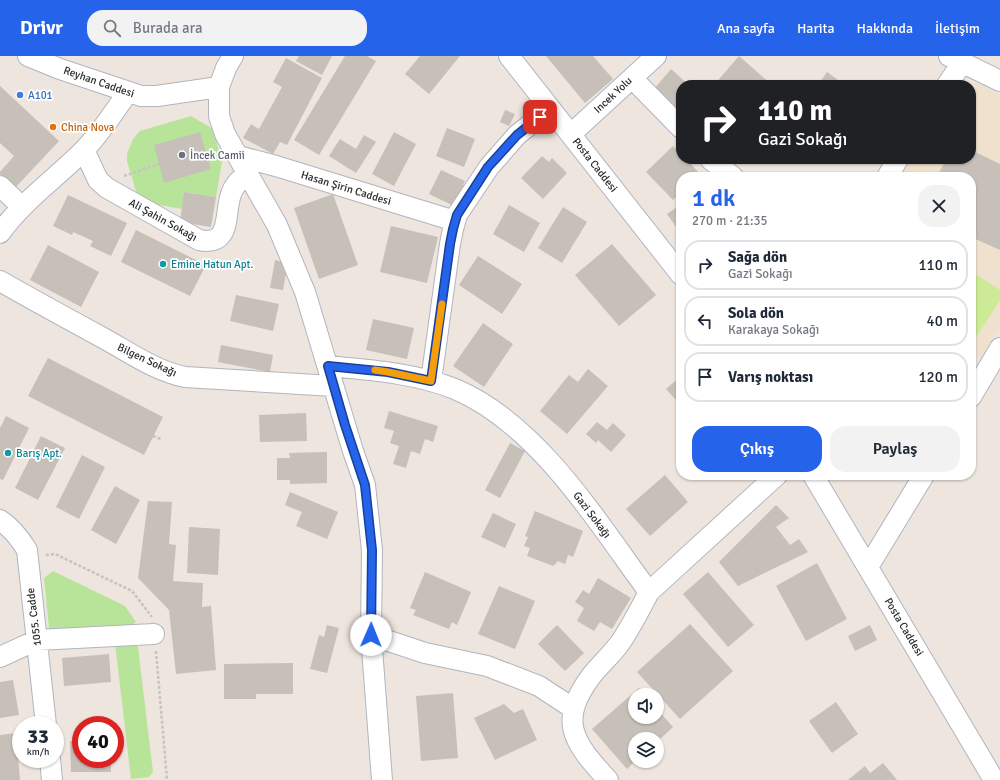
<!DOCTYPE html>
<html lang="tr">
<meta charset="utf-8">
<style>
body{margin:0;font-family:Signika,sans-serif;background:#f2f2f3;color:#1f2937;height:100vh;display:flex;flex-direction:column;font-size:15px;white-space:nowrap}
*{box-sizing:border-box;margin:0}
p{font-size:13px;color:#747a83}
.icon{flex:none;width:22px;height:22px;fill:none;stroke:currentColor;stroke-width:2;stroke-linecap:round;stroke-linejoin:round}
.map{position:relative;flex:1;overflow:hidden}
.sheet{position:absolute;left:676px;top:116px;width:300px;height:308px;display:flex;flex-direction:column;background:#fff;border-radius:16px;box-shadow:0 1px 3px #0004}
.sheet>*{flex:none}
.banner{position:absolute;left:676px;top:24px;width:300px;height:84px;border-radius:16px;box-shadow:0 1px 3px #0004;background:#202124;color:#fff;overflow:hidden}
.fabs{position:absolute;left:628px;top:632px;display:grid;gap:8px}
.fabs a{display:grid;place-items:center;width:36px;height:36px;border-radius:50%;background:#fff;box-shadow:0 1px 3px #0004;font-size:20px}
.speed{position:absolute;left:12px;top:660px;display:flex;gap:8px;font-size:20px;font-weight:700;text-align:center}
.speed>*{display:grid;place-content:center;width:52px;height:52px;border-radius:50%;background:#fff;box-shadow:0 1px 3px #0004;line-height:1}
.speed small{font-size:10px;font-weight:400}
.speed .limit{border:6px solid #d22;background:#fff;color:#111}
.pin{position:absolute;display:grid;place-items:center;width:34px;height:34px;color:#fff;margin:-17px;border-radius:8px;box-shadow:0 2px 6px #0006}
.me{position:absolute;width:44px;margin:-22px;rotate:1deg;stroke-linejoin:round;filter:drop-shadow(0 0 3px #0008)}
.turn{display:flex;align-items:center;gap:14px;height:84px;padding:0 16px;font-size:18px}
.turn .icon{width:52px;height:52px;stroke-width:2.5}
.turn b{display:block;font-size:28px;line-height:34px}
.round{display:grid;place-items:center;flex:none;width:42px;height:42px;border-radius:16px;background:#f2f2f3}
.summary{display:flex;align-items:center;justify-content:space-between;height:68px;padding:0 16px}
h1{font-size:24px;font-weight:600;line-height:30px;color:#2563eb}
.primary-button{display:flex;gap:8px;margin-top:auto;padding:8px 16px}
.primary-button a{flex:1;height:46px;border-radius:16px;background:#2563eb;color:#fff;font-size:16px;font-weight:600;line-height:46px;text-align:center}
.primary-button a+a{background:#f2f2f3;color:#1f2937}
ul{padding:0;list-style:none}
li{display:flex;align-items:center;gap:12px;height:50px;margin:0 8px 6px;padding:0 8px;border:2px solid #e0e1e3;border-radius:16px}
li div{flex:1}
li b{display:block;font-size:15px}
li em{font-style:normal}
header{display:flex;align-items:center;gap:24px;box-sizing:border-box;height:56px;padding:0 20px;background:#2563eb;color:#fff}
header strong{font-size:19px}
nav{display:flex;gap:22px;margin-inline-start:auto;font-size:14px}
.search{width:280px;height:36px;background:#f2f2f3;display:flex;align-items:center;gap:10px;box-sizing:border-box;padding:0 14px;border-radius:16px;color:#747a83;font-size:15px}
.map>svg:first-child{display:block}
.education{fill:#efe1cd}
.green{fill:#b8e49a}
.pitch{fill:#cdeb96}
.building{fill:#c6c0b9}
.lines{fill:none;stroke-linecap:round;stroke-linejoin:round}
.minor-casing{stroke:#b1b5bf;stroke-width:22}
.path{stroke:#c4c4c4;stroke-width:2.5;stroke-dasharray:3 2;stroke-linecap:butt}
.minor{stroke:#fff;stroke-width:20}
.route-casing{stroke:#184099;stroke-width:10}
.route{stroke:#2563eb;stroke-width:7}
.slow{stroke:#f59e0b;stroke-width:7}
.shop-dot{fill:#3f7fe0;stroke:#fff;stroke-width:1.5}
.food-dot{fill:#e8710a;stroke:#fff;stroke-width:1.5}
.worship-dot{fill:#6b7280;stroke:#fff;stroke-width:1.5}
.culture-dot{fill:#0f9aa8;stroke:#fff;stroke-width:1.5}
.labels{text-anchor:middle;dominant-baseline:central;stroke-width:3.5;stroke-linejoin:round;paint-order:stroke}
.street-label{font-size:11px;fill:#2b2b2b;stroke:#fff}
.shop-label{font-size:11px;fill:#366cbe;stroke:#fff;text-anchor:start}
.food-label{font-size:11px;fill:#c56008;stroke:#fff;text-anchor:start}
.worship-label{font-size:11px;fill:#5b616d;stroke:#fff;text-anchor:start}
.culture-label{font-size:11px;fill:#0d838f;stroke:#fff;text-anchor:start}
</style>
<header>
<strong>Drivr</strong>
<div class="search"><svg class="icon" aria-label="search" viewBox="0 0 24 24"><circle cx="10" cy="10" r="6"/><path d="M15 15l6 6"/></svg>Burada ara</div>
<nav><a>Ana sayfa</a><a>Harita</a><a>Hakkında</a><a>İletişim</a></nav>
</header>
<div class="map">
<svg width="1000" height="724" viewBox="0 0 1000 724">
<rect width="100%" height="100%" fill="#ede5de"/>
<path class="education" d="M970,25L979,28L1000,39V270L981,302L971,296V121H896L908,103H971V29H956L962,26Z"/>
<path class="green" d="M191,60L213,73L222,106L216,141L185,136L182,153L143,146L138,142L127,105V98L133,83L140,75Z
M53,515L125,550L136,566L131,570L55,576L49,572L44,522Z
M134,586L138,591L153,716L149,721L131,723L115,587Z"/>
<path class="pitch" d="M971,215L1000,234V244L971,289Z"/>
<path class="building" d="M299,0H332L322,19L296,5Z
M345,0H367L376,5L319,99L294,84Z
M420,0H460L429,38L405,18Z
M546,0H593L613,23L585,47Z
M739,0L772,29H714Z
M286,2L322,22L287,89L280,86L273,98L243,82L251,68L259,73L282,31L273,26Z
M671,13L689,29H681V57L654,33Z
M827,16L845,29H818Z
M0,30L59,85L15,132L0,118V116L14,100L0,87Z
M505,54L515,58L509,70L500,66Z
M447,72L475,83L464,111L436,100Z
M200,76L211,113L164,127L154,89Z
M394,76L416,88L394,130L372,118Z
M364,79L376,86L356,117L329,100L340,83L356,93Z
M673,90L681,98V103H686L700,118L697,121H681V136L673,144L646,116Z
M971,94L1000,108V194L971,181V121H937L946,103H971Z
M542,100L549,106L552,102L567,117L543,143L521,122Z
M441,114L465,125L463,129L468,131L458,152L429,138Z
M184,136L216,141L211,171L180,166Z
M333,138L358,209L319,223L294,152Z
M68,139L127,167L111,200L90,190L93,185L73,176L72,179L53,170Z
M681,148V178L667,158Z
M509,149L540,167L524,196L493,178Z
M563,151L587,166L562,207L538,192Z
M391,170L438,181L427,227L380,216Z
M136,174L206,209L190,240L121,206Z
M612,188L656,239L619,270L575,219Z
M48,189L99,216L81,251L30,224Z
M478,200L522,228L502,258L459,229Z
M275,204L288,207L283,234L270,232Z
M236,239L279,248L273,275L230,265Z
M373,263L414,272L407,303L366,294Z
M483,267L513,288L484,331L453,310Z
M221,289L273,299L270,316L218,306Z
M48,302L163,361L144,399L28,340Z
M588,313L608,330L567,378L540,355L569,319L578,326Z
M681,320V350L666,333Z
M389,355L438,370L433,386L425,383L420,398L411,395L406,412L393,408L399,390L390,387L394,375L384,372Z
M306,357L307,385L260,386L259,359Z
M6,360L29,372L3,424L0,423V372Z
M597,366L607,374L613,367L626,379L611,396L598,384L596,387L586,378Z
M41,380L65,392L38,444L15,432Z
M510,387L525,395L500,442L485,434Z
M327,396V427L290,428V424H277V402H290L289,397Z
M82,399L105,411L79,463L56,451Z
M665,419L688,446L650,480L626,453Z
M115,430L140,444L116,488L91,474Z
M290,436L338,456L327,483L296,470L302,456L285,449Z
M148,445L172,446L169,488L176,489L173,525L203,527L202,551L211,550L216,614L176,618L169,554L138,522Z
M776,449L789,462L776,471L790,489L799,483L808,496L738,530L719,506Z
M535,455L583,475L573,501L568,499L565,508L558,505L553,510L527,500L530,492L524,490L528,481L525,480Z
M493,457L516,468L505,492L481,481Z
M189,471L220,473L218,519L187,517Z
M817,507L847,563L806,585L776,530Z
M425,516L471,536L457,569L452,566L449,573L413,559L416,554L410,552Z
M708,516L754,569L728,591L683,538Z
M598,522L631,542L612,573L600,566L594,575L577,565L584,552L575,546L583,534L589,538Z
M499,530L535,545L515,593L478,578Z
M690,568L733,615L680,663L637,616Z
M327,569L339,572L327,617L310,613L319,579L324,581Z
M557,569L584,597L565,615L538,588Z
M870,569L877,584L855,595L848,580Z
M109,598L111,626L64,630L62,602Z
M293,607V638H256V643H224V608Z
M13,624L19,659L0,662V626Z
M639,632L645,639H635V661H657V653L673,671L657,686V683H635V705L627,713L592,673Z
M453,637L458,702L421,705L416,640Z
M836,646L858,678L832,697L809,665Z
M504,648L514,657L523,653L537,684L495,704L474,662Z
M16,677L20,724H0V679Z
M70,685H81V703H111V716H71Z
M883,707L897,724H848L865,710L870,717Z"/>
<g class="lines">
<defs>
<path id="minor" d="M28,0L60,13L141,40H157L219,31
M233,0L226,12L219,31V60L225,78L277,169L305,236L353,395L365,429L372,494L371,579L382,724
M509,0L681,219
M949,0L1000,25
M632,22L681,72
M947,29L962,7
M571,78L656,0
M84,94L98,124L107,132L199,184C232,191 224,158 231,138C234,129 240,123 247,118
M238,100L276,110L455,165
M710,103L733,121
M887,121L898,103
M0,130L22,151
M0,177C23,145 56,122 83,95C101,77 114,56 128,36
M0,225C35,245 70,264 105,283C130,297 156,315 185,321L333,330
M328,310C371,314 415,317 455,333C538,368 597,466 649,536C640,553 631,571 620,587C612,598 601,608 592,619C557,665 573,686 608,724
M431,325L450,188L453,173L457,159L489,111L517,79L550,53
M971,341L1000,292
M813,419L994,724
M0,464C12,472 19,481 27,494L46,669
M868,511L924,419
M649,536L777,419
M371,579L425,597L487,610L539,630L574,653
M0,601L37,584L154,578
M50,703L52,724"/>
</defs>
<use href="#minor" class="minor-casing"/>
<path class="path" d="M124,120L159,108
M153,380L161,383
M46,499L55,498L132,535L152,561
M156,595L167,724"/>
<use href="#minor" class="minor"/>
</g>
<g class="lines">
<defs>
<path id="route" d="M371,579L372,494L365,429L345,369L328,310L388,316L431,325L450,188L453,173L457,159L488,111L517,79L540,61"/>
</defs>
<use href="#route" class="route-casing"/>
<use href="#route" class="route"/>
<path class="slow" d="M375,314L388,316L431,325L442,248"/>
</g>
<circle class="shop-dot" cx="20" cy="39" r="4"/>
<circle class="food-dot" cx="53" cy="71" r="4"/>
<circle class="worship-dot" cx="182" cy="99" r="4"/>
<g class="culture-dot">
<circle cx="163" cy="208" r="4"/>
<circle cx="8" cy="397" r="4"/>
</g>
<g class="labels">
<g class="street-label">
<text transform="translate(99 26) rotate(19)">Reyhan Caddesi</text>
<text transform="translate(613 39) rotate(-43)">Incek Yolu</text>
<text transform="translate(595 109) rotate(52)">Posta Caddesi</text>
<text transform="translate(346 132) rotate(17)">Hasan Şirin Caddesi</text>
<text transform="translate(163 164) rotate(29)">Ali Şahin Sokağı</text>
<text transform="translate(147 304) rotate(25)">Bilgen Sokağı</text>
<text transform="translate(592 459) rotate(53)">Gazi Sokağı</text>
<text transform="translate(34 561) rotate(-97)">1055. Cadde</text>
<text transform="translate(904 571) rotate(59)">Posta Caddesi</text>
</g>
<g class="shop-label">
<text x="28" y="39">A101</text>
</g>
<g class="food-label">
<text x="61" y="71">China Nova</text>
</g>
<g class="worship-label">
<text x="190" y="99">İncek Camii</text>
</g>
<g class="culture-label">
<text x="171" y="208">Emine Hatun Apt.</text>
<text x="16" y="397">Barış Apt.</text>
</g>
</g>
</svg>
<div class="fabs">
<a><svg class="icon" aria-label="sound" viewBox="0 0 24 24"><path d="M4 9h4l5-4v14l-5-4H4zM17 9q2 3 0 6"/></svg></a>
<a><svg class="icon" aria-label="layers" viewBox="0 0 24 24"><path d="M12 4l9 5-9 5-9-5zM3 14l9 5 9-5"/></svg></a>
</div>
<div class="speed"><div>33<small>km/h</small></div><div class="limit">40</div></div>
<div class="pin" style="left:540px;top:61px;background:#d93025"><svg class="icon" aria-label="arrive" viewBox="0 0 24 24"><path d="M6 21V4h12l-3 4 3 4H6"/></svg></div>
<svg class="me" style="left:371px;top:579px" viewBox="-20 -20 40 40"><circle r="19" fill="#fff"/><path d="M0-13L10 11 0 6-10 11z" fill="#2563eb"/></svg>
<div class="banner">
<div class="turn"><svg class="icon" aria-label="right" viewBox="0 0 24 24"><path d="M7 20v-9h11M14 6l5 5-5 5"/></svg><div><b>110 m</b>Gazi Sokağı</div></div>
</div>
<section class="sheet">
<div class="summary"><div><h1>1 dk</h1><p>270 m · 21:35</p></div><a class="round"><svg class="icon" aria-label="close" viewBox="0 0 24 24"><path d="M6 6l12 12M18 6L6 18"/></svg></a></div>
<ul>
<li><svg class="icon" aria-label="right" viewBox="0 0 24 24"><path d="M7 20v-9h11M14 6l5 5-5 5"/></svg><div><b>Sağa dön</b><p>Gazi Sokağı</p></div><em>110 m</em></li>
<li><svg class="icon" aria-label="left" viewBox="0 0 24 24"><path d="M17 20v-9H6M10 6l-5 5 5 5"/></svg><div><b>Sola dön</b><p>Karakaya Sokağı</p></div><em>40 m</em></li>
<li><svg class="icon" aria-label="arrive" viewBox="0 0 24 24"><path d="M6 21V4h12l-3 4 3 4H6"/></svg><div><b>Varış noktası</b></div><em>120 m</em></li>
</ul>
<div class="primary-button"><a>Çıkış</a><a>Paylaş</a></div>
</section>
</div>
